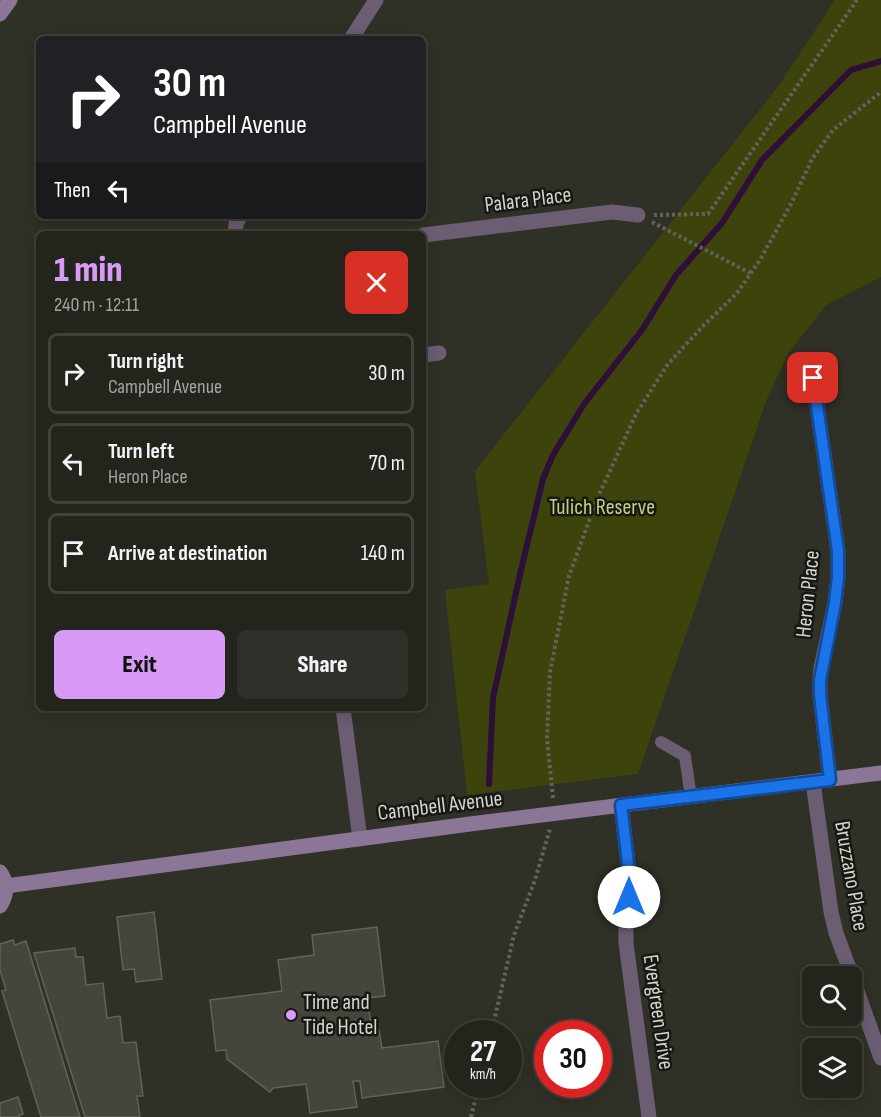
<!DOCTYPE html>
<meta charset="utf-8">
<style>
body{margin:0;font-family:"Sofia Sans Condensed",sans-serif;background:#2f3029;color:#f1f3f6;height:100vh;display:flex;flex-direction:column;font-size:22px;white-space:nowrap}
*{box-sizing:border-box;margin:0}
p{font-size:20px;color:#a3a4a3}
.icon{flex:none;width:33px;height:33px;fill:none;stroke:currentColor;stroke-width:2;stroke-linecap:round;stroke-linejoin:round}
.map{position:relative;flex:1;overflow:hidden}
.panel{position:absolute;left:36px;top:231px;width:390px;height:480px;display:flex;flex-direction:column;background:#23241c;border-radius:9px;box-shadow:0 3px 15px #0003,0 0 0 2px #40413b}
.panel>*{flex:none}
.top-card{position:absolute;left:36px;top:36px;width:390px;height:183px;border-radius:9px;box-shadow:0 3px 15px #0003,0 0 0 2px #40413b;background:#202124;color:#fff;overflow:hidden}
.buttons{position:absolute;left:802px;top:966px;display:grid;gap:12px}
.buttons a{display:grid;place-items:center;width:60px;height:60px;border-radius:9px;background:#23241c;box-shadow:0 3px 15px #0003,0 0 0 2px #40413b;font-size:30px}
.speed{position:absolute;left:444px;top:1020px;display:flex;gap:12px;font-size:30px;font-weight:700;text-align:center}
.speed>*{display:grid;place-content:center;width:78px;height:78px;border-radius:50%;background:#23241c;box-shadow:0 3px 15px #0003,0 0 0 2px #40413b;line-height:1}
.speed small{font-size:15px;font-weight:400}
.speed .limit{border:9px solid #d22;background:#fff;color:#111}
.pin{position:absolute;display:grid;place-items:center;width:51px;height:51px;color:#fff;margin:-26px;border-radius:12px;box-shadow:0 3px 9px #0006}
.me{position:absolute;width:66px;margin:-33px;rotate:0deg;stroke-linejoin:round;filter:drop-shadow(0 0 4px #0008)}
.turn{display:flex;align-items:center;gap:21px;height:126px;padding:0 18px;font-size:27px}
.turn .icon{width:78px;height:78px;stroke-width:2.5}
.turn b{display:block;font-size:42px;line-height:51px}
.then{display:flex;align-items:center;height:57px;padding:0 18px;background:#0003;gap:12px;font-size:22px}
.round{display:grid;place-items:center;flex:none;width:63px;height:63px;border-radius:9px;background:#2f3029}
.head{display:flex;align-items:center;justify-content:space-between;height:102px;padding:0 18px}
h1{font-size:36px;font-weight:800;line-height:45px;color:#d99af7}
.button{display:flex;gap:12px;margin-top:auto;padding:12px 18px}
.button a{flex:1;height:69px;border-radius:9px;background:#d99af7;color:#111;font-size:24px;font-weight:800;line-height:69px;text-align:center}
.button a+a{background:#2f3029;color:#f1f3f6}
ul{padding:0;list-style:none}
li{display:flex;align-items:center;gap:18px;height:81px;margin:0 12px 9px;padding:0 6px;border:3px solid #40413b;border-radius:9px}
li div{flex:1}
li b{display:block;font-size:22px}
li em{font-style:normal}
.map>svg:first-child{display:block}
.green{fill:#3e430c}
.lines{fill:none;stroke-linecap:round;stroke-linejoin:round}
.stream{stroke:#2d0f39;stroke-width:6}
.building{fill:#44463b;stroke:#616358;stroke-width:1.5}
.path{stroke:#62635a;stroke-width:4;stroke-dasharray:3 3;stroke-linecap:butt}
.lane{stroke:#6b5d72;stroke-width:12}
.street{stroke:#6b5d72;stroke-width:15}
.secondary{stroke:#8c7697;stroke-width:15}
.route-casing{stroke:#114b97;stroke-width:15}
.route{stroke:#1a73e8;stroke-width:10}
.poi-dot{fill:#d99af7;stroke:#171813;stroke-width:2}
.labels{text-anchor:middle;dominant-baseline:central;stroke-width:5;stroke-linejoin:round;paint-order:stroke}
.street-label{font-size:22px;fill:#d3d4ce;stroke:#171813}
.park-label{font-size:22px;fill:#c6d17a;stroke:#171813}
.poi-label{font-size:22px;fill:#d3d4ce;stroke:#171813;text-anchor:start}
</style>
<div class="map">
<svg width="881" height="1117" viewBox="0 0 881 1117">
<rect width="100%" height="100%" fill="#2f3026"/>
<path class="green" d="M835,0H881V277L826,305L788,354L767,399L638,774L467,795L445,590L489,584L475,471L779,85Z"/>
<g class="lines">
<path class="stream" d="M489,784L493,698L520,574L543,479L553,455L584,404L642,330L676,275L722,223L762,160L851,70L881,61"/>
</g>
<path class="building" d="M154,912L162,979L136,982L134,969L123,970L117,917Z
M377,927L385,996L367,998L372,1031L379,1030L382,1048L438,1041L444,1087L362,1098L360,1081H353L357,1107L310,1113L306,1084L273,1088L270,1092L227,1059L226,1050L216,1051L210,1000L282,991L278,960L314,955L312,935Z
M13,940L15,945L26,941L80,1117H41L2,991L6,990L0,970V944Z
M75,948L76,957H83L86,985L103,983L107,1018L120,1016L123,1043L136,1042L143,1096H137L140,1117H85L34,953Z
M18,1097L23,1114L19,1115L20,1117H0V1103Z"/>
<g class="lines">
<path class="path" d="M654,215L708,214L857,0
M652,222L750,273
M553,798L547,739L550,672L569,576L597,499L636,414L668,364L703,326L737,293L760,260L791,204L812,159L833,130L881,92
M491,1034L514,935L535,880L550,829
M471,1117L479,1084"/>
<path class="lane" d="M661,742L685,756L691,797"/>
<path class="street" d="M351,39L376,0
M235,234L236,224L240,216
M423,235L612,212L638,215
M423,355L439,353
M813,378L838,551V577L835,603L821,668L820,680V695L830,780
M343,708L360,839
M813,782L831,912L836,933L852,976
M621,805L630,880L626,915V943L649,1117
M852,977L881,1058"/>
<path class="secondary" d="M0,14L10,0
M0,872C8,883 7,895 0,906
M6,886L470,824L881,773"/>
</g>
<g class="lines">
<defs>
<path id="route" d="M629,897L630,880L621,805L830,780L820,695V680L835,603L838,577V551L813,378"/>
</defs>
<use href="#route" class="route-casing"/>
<use href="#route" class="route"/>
</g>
<circle class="poi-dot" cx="291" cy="1015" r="6"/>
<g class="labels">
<g class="street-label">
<text transform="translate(528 200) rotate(-7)">Palara Place</text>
<text transform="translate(808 594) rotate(-84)">Heron Place</text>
<text transform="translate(440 806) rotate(-7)">Campbell Avenue</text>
<text transform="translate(851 876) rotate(80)">Bruzzano Place</text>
<text transform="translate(658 1012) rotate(82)">Evergreen Drive</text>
</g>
<g class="park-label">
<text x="602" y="507">Tulich Reserve</text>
</g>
<g class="poi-label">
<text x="303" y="1002">Time and<tspan x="303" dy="25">Tide Hotel</tspan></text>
</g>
</g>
</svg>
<div class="buttons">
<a><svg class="icon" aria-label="search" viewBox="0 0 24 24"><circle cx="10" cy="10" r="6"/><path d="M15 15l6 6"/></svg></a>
<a><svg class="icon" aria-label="layers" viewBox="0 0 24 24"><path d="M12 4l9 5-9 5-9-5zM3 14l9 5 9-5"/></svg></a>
</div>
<div class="speed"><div>27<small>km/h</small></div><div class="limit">30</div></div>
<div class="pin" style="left:813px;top:378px;background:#d93025"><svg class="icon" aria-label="arrive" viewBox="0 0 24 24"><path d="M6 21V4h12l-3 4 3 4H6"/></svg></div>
<svg class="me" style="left:629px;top:897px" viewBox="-20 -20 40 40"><circle r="19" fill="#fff"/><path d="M0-13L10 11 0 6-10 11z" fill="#1a73e8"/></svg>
<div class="top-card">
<div class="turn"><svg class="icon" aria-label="right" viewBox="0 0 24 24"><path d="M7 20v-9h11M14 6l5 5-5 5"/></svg><div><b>30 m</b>Campbell Avenue</div></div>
<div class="then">Then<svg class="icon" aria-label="left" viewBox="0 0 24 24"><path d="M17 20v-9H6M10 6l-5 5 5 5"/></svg></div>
</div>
<section class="panel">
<div class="head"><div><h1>1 min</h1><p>240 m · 12:11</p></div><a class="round" style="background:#d93025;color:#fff"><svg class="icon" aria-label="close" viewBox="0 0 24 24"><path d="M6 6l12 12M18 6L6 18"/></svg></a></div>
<ul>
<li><svg class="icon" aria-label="right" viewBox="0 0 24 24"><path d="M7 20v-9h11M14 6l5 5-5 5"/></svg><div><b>Turn right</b><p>Campbell Avenue</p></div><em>30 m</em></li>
<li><svg class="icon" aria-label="left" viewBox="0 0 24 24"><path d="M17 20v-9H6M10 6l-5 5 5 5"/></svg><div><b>Turn left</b><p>Heron Place</p></div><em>70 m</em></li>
<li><svg class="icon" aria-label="arrive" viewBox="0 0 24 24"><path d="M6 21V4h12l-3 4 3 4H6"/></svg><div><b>Arrive at destination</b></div><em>140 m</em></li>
</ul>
<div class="button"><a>Exit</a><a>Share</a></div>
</section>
</div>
